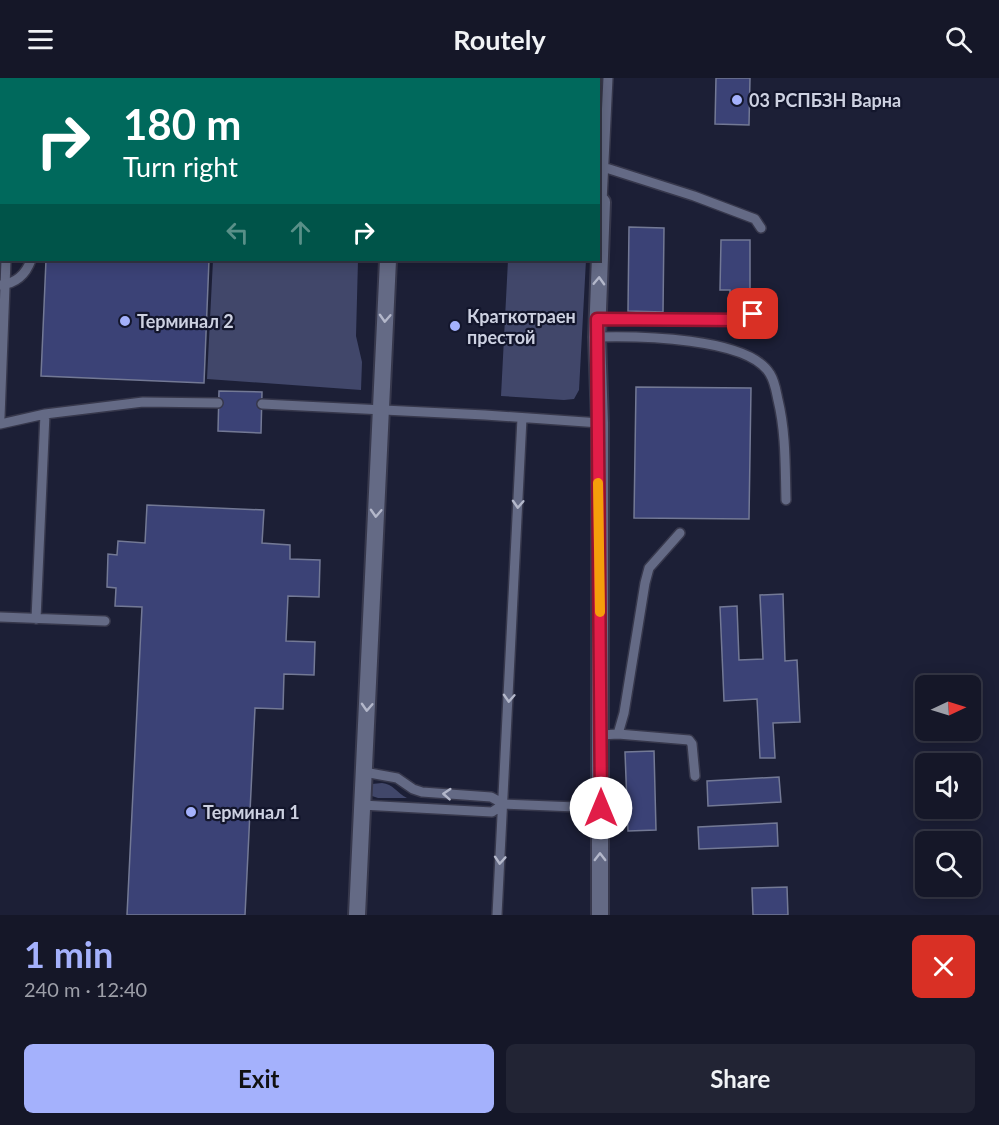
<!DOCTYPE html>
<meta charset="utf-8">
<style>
body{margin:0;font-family:Lato,sans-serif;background:#222434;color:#f1f3f6;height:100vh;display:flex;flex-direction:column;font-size:22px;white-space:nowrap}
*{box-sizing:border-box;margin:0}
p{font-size:20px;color:#9d9fa8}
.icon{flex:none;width:33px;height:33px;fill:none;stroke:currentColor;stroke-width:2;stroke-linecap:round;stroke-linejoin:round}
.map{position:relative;height:837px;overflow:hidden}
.drawer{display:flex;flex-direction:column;background:#151728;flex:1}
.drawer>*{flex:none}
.hud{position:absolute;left:0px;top:0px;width:600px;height:183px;box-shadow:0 3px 15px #0003,0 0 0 2px #343645;background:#00695c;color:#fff;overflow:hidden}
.needle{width:39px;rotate:86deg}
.buttons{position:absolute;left:915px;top:597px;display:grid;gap:12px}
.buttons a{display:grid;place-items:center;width:66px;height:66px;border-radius:9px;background:#151728;box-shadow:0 3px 15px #0003,0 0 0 2px #343645;font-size:30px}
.pin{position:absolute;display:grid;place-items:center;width:51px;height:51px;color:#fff;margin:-26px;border-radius:12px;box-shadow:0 3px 9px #0006}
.me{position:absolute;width:66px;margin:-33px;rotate:0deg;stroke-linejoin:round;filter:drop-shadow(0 0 4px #0008)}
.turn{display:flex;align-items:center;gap:21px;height:126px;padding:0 24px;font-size:27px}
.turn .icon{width:78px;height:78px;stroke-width:2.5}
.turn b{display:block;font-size:42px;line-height:51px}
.lanes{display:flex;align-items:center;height:57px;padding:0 24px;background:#0003;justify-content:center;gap:30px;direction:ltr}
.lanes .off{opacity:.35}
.round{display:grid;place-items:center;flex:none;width:63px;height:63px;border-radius:9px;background:#222434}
.head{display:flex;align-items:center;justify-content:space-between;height:102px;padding:0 24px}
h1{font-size:36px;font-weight:700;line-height:45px;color:#a4b1fc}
.primary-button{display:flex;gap:12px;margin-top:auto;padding:12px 24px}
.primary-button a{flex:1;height:69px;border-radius:9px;background:#a4b1fc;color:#111;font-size:24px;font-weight:700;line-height:69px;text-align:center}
.primary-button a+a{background:#222434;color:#f1f3f6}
header{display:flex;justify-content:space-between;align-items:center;height:78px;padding:0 24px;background:#151728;font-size:27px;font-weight:700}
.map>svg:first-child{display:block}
.green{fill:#41476a}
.building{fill:#3b4276;stroke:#737995;stroke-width:1.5}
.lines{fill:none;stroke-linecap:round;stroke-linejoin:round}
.service-casing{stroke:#37384c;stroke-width:12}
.minor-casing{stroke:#37384c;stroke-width:20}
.service{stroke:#646a85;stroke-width:9}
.minor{stroke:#646a85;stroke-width:16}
.oneway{stroke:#b3b7ca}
.route-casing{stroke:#92132f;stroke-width:15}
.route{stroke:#e11d48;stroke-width:10}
.slow{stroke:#f59e0b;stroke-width:10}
.poi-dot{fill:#a4b1fc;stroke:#13162c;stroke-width:2}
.labels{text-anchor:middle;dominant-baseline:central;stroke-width:4.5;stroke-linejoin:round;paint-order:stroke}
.poi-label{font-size:18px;font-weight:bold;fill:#cdd1e1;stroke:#13162c;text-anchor:start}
</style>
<header><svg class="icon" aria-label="menu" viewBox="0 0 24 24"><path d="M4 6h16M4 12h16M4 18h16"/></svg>Routely<svg class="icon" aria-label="search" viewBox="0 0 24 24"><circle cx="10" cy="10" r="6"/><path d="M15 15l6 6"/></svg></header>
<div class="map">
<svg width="999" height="837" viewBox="0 0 999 837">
<rect width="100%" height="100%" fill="#1c1f36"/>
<path class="green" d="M213,182H358L356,258L362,284L361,312L207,301Z
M508,182H586L579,312L574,321L564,322L501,318Z
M382,705C393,706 397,715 407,720H378L372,718L370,710L372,706Z"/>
<path class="building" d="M55,0H301L55,2Z
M716,0H750L749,47L715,46Z
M629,149L664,150L663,234L628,233Z
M721,162H750V211H740V219H730V212H720Z
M46,182H209L204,305L41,298Z
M636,309L751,310L749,441L634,440Z
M219,313L262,314L261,355L218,353Z
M147,427L264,432L262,465L290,467V481L320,482L319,519L288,518L286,563L315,564L314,597L284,596L283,631L255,630L245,837H127L142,529L115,528L116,510L107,509L108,476L117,477L118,463L145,465Z
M783,516L785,583L797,582L800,644L773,645L775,680H760L757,621L724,623L720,529L737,528L739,582L763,581L760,517Z
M654,673L656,752L628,753L625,674Z
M779,699L781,724L708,728L707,703Z
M777,745L778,768L699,771L698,749Z
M787,809L788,837H753L752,810Z"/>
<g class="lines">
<defs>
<path id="service" d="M13,2V0
M42,2V0
M603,89L694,118L755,141L761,150
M602,124L608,0
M1,207C17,205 26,196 31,182
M597,241L747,242L751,240L756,231
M597,259C636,258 749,259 770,296C775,304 776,313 778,322C786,355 785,388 786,422
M262,326L485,337L600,345
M0,339L6,182
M0,346L45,336L143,324L218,325
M0,539L105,543
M36,541L45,336
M618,656L689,662L692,666L695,698
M601,657L618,656L624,635L645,505L649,490L680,455
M364,694L397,700L413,711L422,714L491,719L504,726L601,730
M362,727L492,734L504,726
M497,837L522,340"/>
<path id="minor" d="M397,2V0
M598,124H602L597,259L600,345V837
M357,837L388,182"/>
</defs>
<use href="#service" class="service-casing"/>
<use href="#minor" class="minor-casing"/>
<use href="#service" class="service"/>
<use href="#minor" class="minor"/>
</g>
<defs><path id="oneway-chevron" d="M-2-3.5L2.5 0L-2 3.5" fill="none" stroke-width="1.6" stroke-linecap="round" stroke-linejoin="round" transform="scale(1.5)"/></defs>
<g class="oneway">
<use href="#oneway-chevron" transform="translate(599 203) rotate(-88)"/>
<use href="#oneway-chevron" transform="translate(385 240) rotate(93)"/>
<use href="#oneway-chevron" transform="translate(518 426) rotate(93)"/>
<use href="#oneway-chevron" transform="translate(376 435) rotate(93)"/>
<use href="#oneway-chevron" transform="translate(509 620) rotate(93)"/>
<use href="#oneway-chevron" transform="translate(367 629) rotate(93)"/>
<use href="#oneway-chevron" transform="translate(447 716) rotate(-176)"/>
<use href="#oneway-chevron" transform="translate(600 779) rotate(-90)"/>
<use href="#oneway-chevron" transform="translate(500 782) rotate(94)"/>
</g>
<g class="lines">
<defs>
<path id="route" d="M601,730L597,241L747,242L753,236"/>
</defs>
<use href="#route" class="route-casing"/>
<use href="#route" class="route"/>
<path class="slow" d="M598,405L600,534"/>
</g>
<g class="poi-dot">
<circle cx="737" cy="22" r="6"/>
<circle cx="125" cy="243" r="6"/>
<circle cx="455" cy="248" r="6"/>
<circle cx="191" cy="734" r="6"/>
</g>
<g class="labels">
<g class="poi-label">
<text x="749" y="22">03 РСПБЗН Варна</text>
<text x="467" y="238">Краткотраен<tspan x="467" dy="21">престой</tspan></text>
<text x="137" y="243">Терминал 2</text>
<text x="203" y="734">Терминал 1</text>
</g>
</g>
</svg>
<div class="buttons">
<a><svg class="needle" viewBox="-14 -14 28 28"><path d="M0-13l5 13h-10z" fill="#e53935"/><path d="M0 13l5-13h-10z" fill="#9d9fa8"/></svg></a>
<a><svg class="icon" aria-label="sound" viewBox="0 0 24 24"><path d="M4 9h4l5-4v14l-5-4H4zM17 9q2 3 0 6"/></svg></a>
<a><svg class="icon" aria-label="search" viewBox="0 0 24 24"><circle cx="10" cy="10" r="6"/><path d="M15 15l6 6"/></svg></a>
</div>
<div class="pin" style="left:753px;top:236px;background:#d93025"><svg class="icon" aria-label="arrive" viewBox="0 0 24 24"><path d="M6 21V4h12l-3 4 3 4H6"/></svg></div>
<svg class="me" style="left:601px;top:730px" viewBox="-20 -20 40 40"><circle r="19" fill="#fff"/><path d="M0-13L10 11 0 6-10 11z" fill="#e11d48"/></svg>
<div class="hud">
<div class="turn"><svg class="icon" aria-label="right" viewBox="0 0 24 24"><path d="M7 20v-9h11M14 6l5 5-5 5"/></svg><div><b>180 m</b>Turn right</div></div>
<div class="lanes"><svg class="icon off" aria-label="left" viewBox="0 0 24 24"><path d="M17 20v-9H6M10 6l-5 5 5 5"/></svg><svg class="icon off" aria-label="ahead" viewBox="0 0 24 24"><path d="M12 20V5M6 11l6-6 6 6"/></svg><svg class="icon" aria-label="right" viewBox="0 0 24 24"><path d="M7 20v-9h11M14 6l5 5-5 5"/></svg></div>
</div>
</div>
<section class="drawer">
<div class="head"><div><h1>1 min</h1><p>240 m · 12:40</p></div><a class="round" style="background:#d93025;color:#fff"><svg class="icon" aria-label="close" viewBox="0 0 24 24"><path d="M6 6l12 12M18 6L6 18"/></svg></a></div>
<div class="primary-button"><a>Exit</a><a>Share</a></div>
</section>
